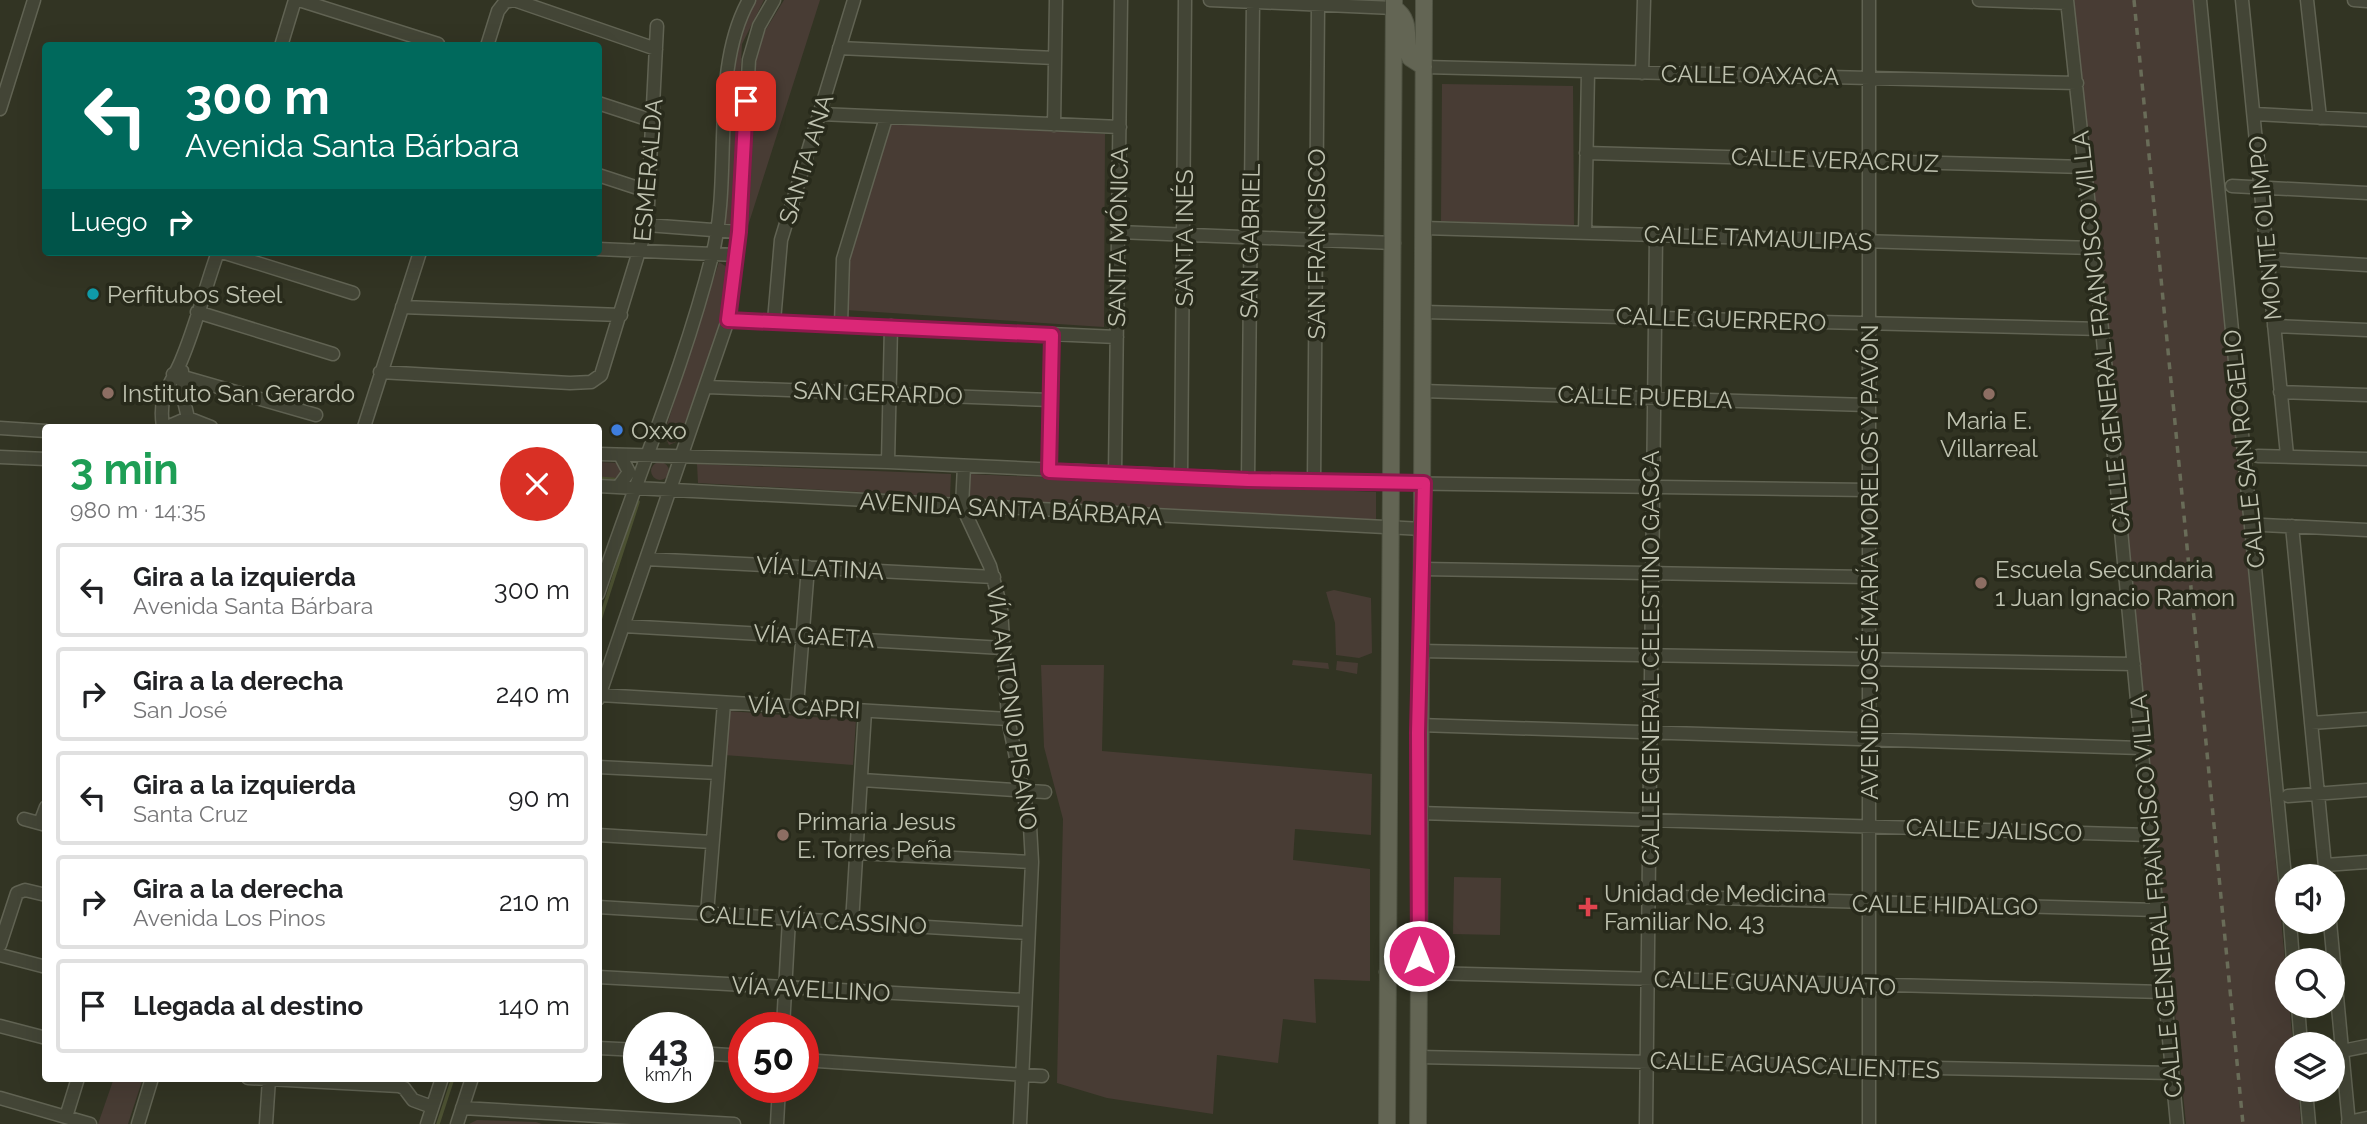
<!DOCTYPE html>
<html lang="es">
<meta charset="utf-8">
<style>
body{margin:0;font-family:Raleway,sans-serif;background:#f6f6f6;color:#202124;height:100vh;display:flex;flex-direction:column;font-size:26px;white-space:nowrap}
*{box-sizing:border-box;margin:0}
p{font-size:23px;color:#757577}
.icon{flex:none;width:38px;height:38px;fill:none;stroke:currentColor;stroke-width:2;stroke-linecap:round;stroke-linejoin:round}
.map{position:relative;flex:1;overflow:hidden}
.sheet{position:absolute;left:42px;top:424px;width:560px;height:658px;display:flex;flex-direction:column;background:#fff;border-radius:7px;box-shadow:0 7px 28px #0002}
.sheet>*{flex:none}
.hud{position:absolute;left:42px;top:42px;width:560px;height:214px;border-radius:7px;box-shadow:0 7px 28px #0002;background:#00695c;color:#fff;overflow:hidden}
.tools{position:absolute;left:2275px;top:864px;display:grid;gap:14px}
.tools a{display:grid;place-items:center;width:70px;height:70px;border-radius:50%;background:#fff;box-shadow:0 7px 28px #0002;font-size:35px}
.speed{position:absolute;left:623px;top:1012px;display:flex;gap:14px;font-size:35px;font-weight:700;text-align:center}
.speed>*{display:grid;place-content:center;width:91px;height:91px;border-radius:50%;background:#fff;box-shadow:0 7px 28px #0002;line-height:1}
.speed small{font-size:18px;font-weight:400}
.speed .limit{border:10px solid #d22;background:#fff;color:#111}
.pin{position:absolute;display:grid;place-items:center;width:60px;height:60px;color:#fff;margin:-30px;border-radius:14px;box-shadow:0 4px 10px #0006}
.me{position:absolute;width:77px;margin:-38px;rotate:0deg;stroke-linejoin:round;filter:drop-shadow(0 0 5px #0008)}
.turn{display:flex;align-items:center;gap:24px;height:147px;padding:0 28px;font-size:32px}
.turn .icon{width:91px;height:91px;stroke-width:2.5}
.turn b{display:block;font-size:49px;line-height:60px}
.then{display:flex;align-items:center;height:66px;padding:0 28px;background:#0003;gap:14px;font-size:26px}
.round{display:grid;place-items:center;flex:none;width:74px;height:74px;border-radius:37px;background:#f6f6f6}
.headline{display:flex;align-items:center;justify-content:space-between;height:119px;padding:0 28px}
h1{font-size:42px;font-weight:700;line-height:52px;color:#1e9e55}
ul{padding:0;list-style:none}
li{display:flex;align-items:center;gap:21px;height:94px;margin:0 14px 10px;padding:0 14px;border:4px solid #e0e0e0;border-radius:7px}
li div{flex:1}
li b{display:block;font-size:26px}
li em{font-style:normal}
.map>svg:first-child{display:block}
.green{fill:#483c34}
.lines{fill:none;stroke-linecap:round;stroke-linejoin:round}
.stream{stroke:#4c5132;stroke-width:3.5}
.minor-casing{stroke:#616353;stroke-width:15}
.major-casing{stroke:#4f5242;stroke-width:18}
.minor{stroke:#434536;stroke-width:12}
.major{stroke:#636554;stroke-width:16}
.rail{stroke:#696c58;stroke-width:3.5;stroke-dasharray:7 7;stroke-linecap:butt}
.route-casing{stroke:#8e194d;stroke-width:18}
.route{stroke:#db2777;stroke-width:12}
.culture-dot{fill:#0f9aa8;stroke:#282a1b;stroke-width:2.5}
.education-dot{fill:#8d6e63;stroke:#282a1b;stroke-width:2.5}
.shop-dot{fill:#3f7fe0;stroke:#282a1b;stroke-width:2.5}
.health-dot{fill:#e0444e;stroke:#282a1b;stroke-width:2.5}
.labels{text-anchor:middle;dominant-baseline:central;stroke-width:7;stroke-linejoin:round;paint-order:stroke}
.street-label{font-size:24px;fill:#bfc2b0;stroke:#282a1b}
.poi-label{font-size:24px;fill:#bfc2b0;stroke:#282a1b;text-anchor:start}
</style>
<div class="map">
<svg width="2367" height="1124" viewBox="0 0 2367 1124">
<rect width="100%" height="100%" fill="#323423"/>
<path class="green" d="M756,0H764L742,44L732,226L724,225C727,163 721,51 756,0Z
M784,0H820L746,232L754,62L760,39Z
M2074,0H2194L2293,1045H2287V1090H2298L2301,1124H2186Z
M1442,84L1573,86L1574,226L1441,221Z
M891,123L1105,134L1104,327L846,310L849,248Z
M719,262L727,267L719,331L678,441L669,445L664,434Z
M651 471a9 9 0 1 1 18 0a9 9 0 1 1-18 0Z
M599,462L619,463L625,467L617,482L599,481Z
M697,464L951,474L950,497L698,483Z
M969,474L1376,492V523L968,501Z
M1334,590L1371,598L1372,653L1359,658L1336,655L1335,623L1326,592Z
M1293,660L1328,663L1329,669L1292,665Z
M1337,661L1358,663L1357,674L1336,670Z
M1041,665H1104L1102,751L1372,774L1371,835L1295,829L1293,860L1370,869V981L1314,979L1316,1023L1283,1019L1278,1063L1217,1055L1213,1114L1107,1098L1057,1083L1063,819L1044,747Z
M727,711L856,720L853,765L724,755Z
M1454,877L1501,878L1500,935L1453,934Z
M114,1078H143L128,1124H98Z
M477,1120L536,1122L542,1124H469Z"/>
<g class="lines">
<path class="stream" d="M598,478L620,480
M598,626L638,502
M438,1124L453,1078"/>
<defs>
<path id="minor" d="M299,0L438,44
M1210,0L1394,8
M1869,0V1124
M1979,0L2067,3
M2067,0L2102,329L2177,1124
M2200,0L2287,898
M2242,0L2287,455
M2307,0L2320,118
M2354,0L2367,1
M281,46L295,0
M487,46L498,11L505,2L514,0L656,49
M839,48L1055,58
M1424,67L2077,83
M1642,73L1644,0
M598,103L653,121
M0,109L34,0
M820,114L1120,127
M2255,114L2367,120
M1054,125L1056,0
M1586,153L2085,167
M598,175L650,192
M2232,186L2367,193
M647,225L739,232
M1423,228L2094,248
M1118,232L1394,243
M1585,233L1588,72
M598,249L736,255
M222,252L353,293
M2266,259L2367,265
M402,307L621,315
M197,312L333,354
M1423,312L2102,329
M728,320L1117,337
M774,321L781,240L854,0
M841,324L843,259L886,118
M2274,326L2367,330
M182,371L184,401L188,418
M380,372L570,383L591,382L601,375L647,225L657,26
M173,374L316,415
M707,387L1050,400
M1422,391L1867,405
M2280,392L2367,395
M163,427C158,395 170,387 181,361C196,326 205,288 218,252
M167,427L188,418L211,427
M364,427L420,252
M0,428L46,431
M598,454L888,462L1314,482L1869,490
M2258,456L2367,459
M0,457L46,459
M888,462L891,326
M964,466L962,506L990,566L1001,608L1008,719L1030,826L1032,862L1020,1124
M1049,471L1052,335
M1115,474L1121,0
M1181,477L1185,0
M1248,480L1253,2
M1314,482L1318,5
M598,486L1423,529
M619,486L629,472L620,455
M2263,525L2367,530
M2292,526L2326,877
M646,559L994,577
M1422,569L1868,577
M598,594C635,481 683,371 712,256C733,177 709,71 749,0
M624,626L1003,648
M1420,651L2134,664
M600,695L1008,719
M598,699L728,320L739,232L749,60L759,26L774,0
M797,706L808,567
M2311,723L2367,719
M1419,725L2141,748
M598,767L718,773
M862,780L1045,792
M2288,796L2367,790
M1419,813L2149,835
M24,819L46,825
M40,823L46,807
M598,835L712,842
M857,853L1032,862
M2325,865L2367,862
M1648,896L2157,910
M598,907L1027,933
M707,914L724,703
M2290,922L2293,961
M2330,922L2349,1124
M852,923L865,711
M0,945L17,893L25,890L46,895
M0,955L46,967
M1386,972L2164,992
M598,977L1024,1000
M2298,1006L2301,1045
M0,1026L46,1038
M783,1027L789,919
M598,1048L639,1050
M2342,1051L2367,1046
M698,1053L744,1056
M1418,1057L2172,1073
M803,1060L1042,1076
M248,1078L399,1086L404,1088L413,1100L432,1107
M2306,1090L2309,1124
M0,1098L90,1124
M462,1108L734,1124
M66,1117L78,1078
M2348,1122L2367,1118
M138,1124L152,1078
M266,1124L269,1079
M427,1124L442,1078
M457,1124L472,1078
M777,1124L779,1087
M1646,1124L1656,235"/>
<path id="major" d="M1394,8C1413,20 1404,40 1410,58L1424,67
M1387,1124L1394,0
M1418,1124C1419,749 1425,375 1424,0"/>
</defs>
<use href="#minor" class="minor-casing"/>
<use href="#major" class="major-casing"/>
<use href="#minor" class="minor"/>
<use href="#major" class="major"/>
<path class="rail" d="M2134,0L2243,1124"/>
</g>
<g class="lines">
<defs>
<path id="route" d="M746,101L739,232L728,320L1052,335L1049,471L1248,480L1424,483L1418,733L1419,956"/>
</defs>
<use href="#route" class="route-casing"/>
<use href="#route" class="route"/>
</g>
<circle class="culture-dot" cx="93" cy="294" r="7"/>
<g class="education-dot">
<circle cx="108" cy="393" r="7"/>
<circle cx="1989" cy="394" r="7"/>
<circle cx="1981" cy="583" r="7"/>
<circle cx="783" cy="835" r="7"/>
</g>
<circle class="shop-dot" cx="617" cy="430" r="7"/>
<path class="health-dot" d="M1584.5 896.5h7v7h7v7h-7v7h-7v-7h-7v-7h7z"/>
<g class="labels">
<g class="street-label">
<text transform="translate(1750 75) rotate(1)">CALLE OAXACA</text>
<text transform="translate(806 159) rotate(-73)">SANTA ANA</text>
<text transform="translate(1835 160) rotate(2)">CALLE VERACRUZ</text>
<text transform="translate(648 170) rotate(-85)">ESMERALDA</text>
<text transform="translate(2265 228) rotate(-95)">MONTE OLIMPO</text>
<text transform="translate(1118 237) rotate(-89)">SANTA MÓNICA</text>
<text transform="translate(1184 238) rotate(-90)">SANTA INÉS</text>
<text transform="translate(1758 238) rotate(2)">CALLE TAMAULIPAS</text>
<text transform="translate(1250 241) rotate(-89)">SAN GABRIEL</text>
<text transform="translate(1316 244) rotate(-90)">SAN FRANCISCO</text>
<text transform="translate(1721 319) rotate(2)">CALLE GUERRERO</text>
<text transform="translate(2101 332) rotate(-96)">CALLE GENERAL FRANCISCO VILLA</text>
<text transform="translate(878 393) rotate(2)">SAN GERARDO</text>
<text transform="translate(1645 397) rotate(2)">CALLE PUEBLA</text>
<text transform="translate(2244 449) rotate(-96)">CALLE SAN ROGELIO</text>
<text transform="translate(1011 509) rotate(3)">AVENIDA SANTA BÁRBARA</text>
<text transform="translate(1869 562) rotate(-90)">AVENIDA JOSÉ MARÍA MORELOS Y PAVÓN</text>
<text transform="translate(820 568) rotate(3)">VÍA LATINA</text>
<text transform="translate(814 636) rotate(3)">VÍA GAETA</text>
<text transform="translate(1650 658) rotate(-90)">CALLE GENERAL CELESTINO GASCA</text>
<text transform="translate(804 707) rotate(3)">VÍA CAPRI</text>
<text transform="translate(1012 708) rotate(82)">VÍA ANTONIO PISANO</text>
<text transform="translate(1994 830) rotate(2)">CALLE JALISCO</text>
<text transform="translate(2156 896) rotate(-95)">CALLE GENERAL FRANCISCO VILLA</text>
<text transform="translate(1945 905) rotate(1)">CALLE HIDALGO</text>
<text transform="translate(813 920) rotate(3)">CALLE VÍA CASSINO</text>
<text transform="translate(1775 983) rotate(2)">CALLE GUANAJUATO</text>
<text transform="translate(811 989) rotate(3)">VÍA AVELLINO</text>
<text transform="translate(1795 1065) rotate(2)">CALLE AGUASCALIENTES</text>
</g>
<g class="poi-label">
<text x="107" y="294">Perfitubos Steel</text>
<text x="122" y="393">Instituto San Gerardo</text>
<text x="1989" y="420" text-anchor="middle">Maria E.<tspan x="1989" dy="28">Villarreal</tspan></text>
<text x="631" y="430">Oxxo</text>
<text x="1995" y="569">Escuela Secundaria<tspan x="1995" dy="28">1 Juan Ignacio Ramon</tspan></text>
<text x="797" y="821">Primaria Jesus<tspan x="797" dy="28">E. Torres Peña</tspan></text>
<text x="1604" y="893">Unidad de Medicina<tspan x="1604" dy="28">Familiar No. 43</tspan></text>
</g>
</g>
</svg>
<div class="tools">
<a><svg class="icon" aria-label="sound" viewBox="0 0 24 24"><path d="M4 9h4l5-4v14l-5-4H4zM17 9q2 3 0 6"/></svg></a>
<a><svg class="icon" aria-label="search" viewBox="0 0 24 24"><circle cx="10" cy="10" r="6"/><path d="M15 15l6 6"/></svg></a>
<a><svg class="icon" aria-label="layers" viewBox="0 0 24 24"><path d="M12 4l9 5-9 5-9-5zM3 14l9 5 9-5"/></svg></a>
</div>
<div class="speed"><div>43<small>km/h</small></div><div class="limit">50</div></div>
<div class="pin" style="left:746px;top:101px;background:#d93025"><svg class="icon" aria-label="arrive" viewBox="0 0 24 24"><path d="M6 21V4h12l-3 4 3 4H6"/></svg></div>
<svg class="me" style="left:1419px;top:956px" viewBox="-20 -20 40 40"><circle r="17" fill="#db2777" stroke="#fff" stroke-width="3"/><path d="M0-11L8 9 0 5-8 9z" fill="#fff"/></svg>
<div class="hud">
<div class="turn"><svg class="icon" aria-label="left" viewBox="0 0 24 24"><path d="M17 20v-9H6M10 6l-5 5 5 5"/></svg><div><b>300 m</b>Avenida Santa Bárbara</div></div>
<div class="then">Luego<svg class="icon" aria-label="right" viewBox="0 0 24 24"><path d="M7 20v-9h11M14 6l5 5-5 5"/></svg></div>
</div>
<section class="sheet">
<div class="headline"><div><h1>3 min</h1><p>980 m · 14:35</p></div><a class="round" style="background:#d93025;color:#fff"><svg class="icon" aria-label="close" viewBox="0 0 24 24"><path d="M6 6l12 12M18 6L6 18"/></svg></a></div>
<ul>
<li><svg class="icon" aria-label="left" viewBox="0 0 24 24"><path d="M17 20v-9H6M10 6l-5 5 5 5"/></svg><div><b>Gira a la izquierda</b><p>Avenida Santa Bárbara</p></div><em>300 m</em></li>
<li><svg class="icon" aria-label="right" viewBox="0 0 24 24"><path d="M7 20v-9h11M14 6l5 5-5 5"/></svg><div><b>Gira a la derecha</b><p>San José</p></div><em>240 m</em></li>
<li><svg class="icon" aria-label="left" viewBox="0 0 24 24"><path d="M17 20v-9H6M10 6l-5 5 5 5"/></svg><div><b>Gira a la izquierda</b><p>Santa Cruz</p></div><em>90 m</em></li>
<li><svg class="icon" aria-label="right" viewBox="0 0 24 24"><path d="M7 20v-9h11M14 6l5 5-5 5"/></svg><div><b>Gira a la derecha</b><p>Avenida Los Pinos</p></div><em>210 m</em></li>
<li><svg class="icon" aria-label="arrive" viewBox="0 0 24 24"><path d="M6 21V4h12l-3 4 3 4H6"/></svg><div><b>Llegada al destino</b></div><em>140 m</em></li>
</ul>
</section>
</div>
